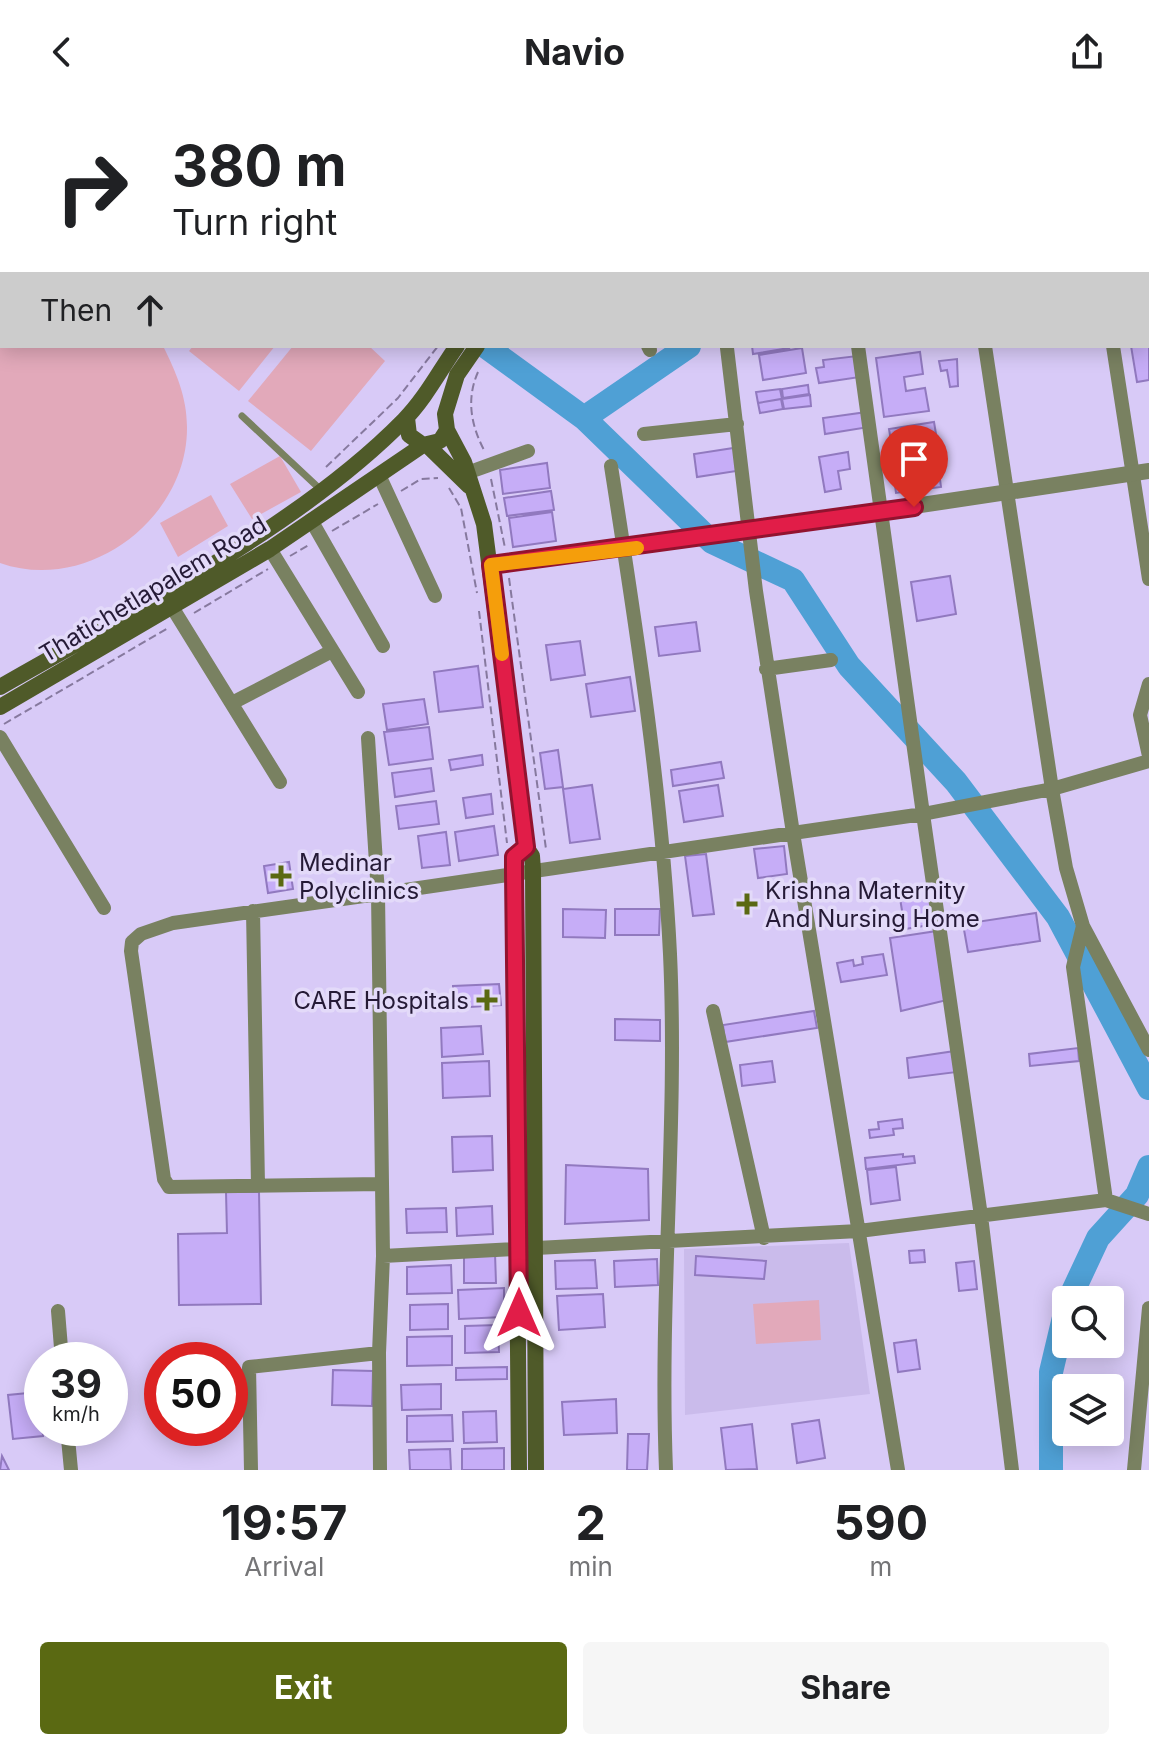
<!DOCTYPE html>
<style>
body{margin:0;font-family:Inter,sans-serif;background:#f6f6f6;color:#202124;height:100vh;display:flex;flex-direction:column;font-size:30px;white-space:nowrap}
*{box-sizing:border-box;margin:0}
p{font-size:26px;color:#757577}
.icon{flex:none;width:44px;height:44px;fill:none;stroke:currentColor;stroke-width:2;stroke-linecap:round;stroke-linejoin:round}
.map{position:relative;height:1366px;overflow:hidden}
.details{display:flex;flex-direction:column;background:#fff;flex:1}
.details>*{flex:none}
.hud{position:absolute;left:0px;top:0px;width:1150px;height:244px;box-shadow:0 4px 20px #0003;background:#fff;color:#202124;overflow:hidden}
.controls{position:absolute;left:1052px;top:1182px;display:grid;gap:16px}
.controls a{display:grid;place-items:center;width:72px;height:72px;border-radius:8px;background:#fff;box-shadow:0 4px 20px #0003;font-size:40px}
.speed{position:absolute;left:24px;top:1238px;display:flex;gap:16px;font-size:40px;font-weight:700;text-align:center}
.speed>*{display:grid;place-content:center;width:104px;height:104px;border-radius:50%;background:#fff;box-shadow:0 4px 20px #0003;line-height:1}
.speed small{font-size:20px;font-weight:400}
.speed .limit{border:12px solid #d22;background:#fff;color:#111}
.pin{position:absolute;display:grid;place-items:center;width:68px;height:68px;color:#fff;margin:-82px -34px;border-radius:50% 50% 50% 0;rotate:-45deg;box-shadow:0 0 8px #0007}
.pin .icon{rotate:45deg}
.me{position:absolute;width:88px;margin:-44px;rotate:0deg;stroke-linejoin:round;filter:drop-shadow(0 0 6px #0008)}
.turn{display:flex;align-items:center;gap:28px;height:168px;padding:0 40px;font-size:36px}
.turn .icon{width:104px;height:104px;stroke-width:2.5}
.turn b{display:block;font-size:56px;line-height:68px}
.then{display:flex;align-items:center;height:76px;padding:0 40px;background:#0003;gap:16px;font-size:30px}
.eta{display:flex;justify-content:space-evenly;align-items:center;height:136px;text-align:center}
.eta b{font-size:48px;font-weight:700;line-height:56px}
.cta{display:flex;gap:16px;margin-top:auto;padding:16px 40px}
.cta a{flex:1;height:92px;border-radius:8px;background:#5a6912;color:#fff;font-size:32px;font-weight:700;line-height:92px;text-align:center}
.cta a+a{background:#f6f6f6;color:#202124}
header{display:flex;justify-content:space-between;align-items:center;height:104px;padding:0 40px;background:#fff;font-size:36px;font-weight:700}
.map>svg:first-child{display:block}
.built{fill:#cabbeb}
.green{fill:#e2a9ba}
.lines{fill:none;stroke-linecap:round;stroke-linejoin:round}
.stream{stroke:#4fa0d5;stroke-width:4}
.river{stroke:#4fa0d5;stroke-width:24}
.building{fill:#c6adf7;stroke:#9179bf;stroke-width:2}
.path{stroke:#86799e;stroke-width:2;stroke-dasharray:8 4;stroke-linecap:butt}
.service{stroke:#798161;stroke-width:7}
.minor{stroke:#798161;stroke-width:14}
.tertiary{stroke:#798161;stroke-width:16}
.secondary{stroke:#4f5a29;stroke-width:16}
.route-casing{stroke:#92132f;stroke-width:20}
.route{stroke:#e11d48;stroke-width:14}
.slow{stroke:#f59e0b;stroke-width:14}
.poi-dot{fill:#5a6912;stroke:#e3daf9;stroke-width:3}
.labels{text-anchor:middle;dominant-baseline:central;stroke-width:7;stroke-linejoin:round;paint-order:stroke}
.street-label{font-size:24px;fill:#251a36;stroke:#e3daf9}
.poi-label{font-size:24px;fill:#251a36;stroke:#e3daf9;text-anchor:start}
</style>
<header><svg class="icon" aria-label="back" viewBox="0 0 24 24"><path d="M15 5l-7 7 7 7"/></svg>Navio<svg class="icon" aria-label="share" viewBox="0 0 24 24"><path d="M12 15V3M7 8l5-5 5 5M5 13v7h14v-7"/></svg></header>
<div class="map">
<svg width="1149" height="1366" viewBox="0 0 1149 1366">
<rect width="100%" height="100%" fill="#d8caf7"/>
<path class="built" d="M230,0H526L527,2H232Z
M849,1139L870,1290L685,1311L684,1145Z"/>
<path class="green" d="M0,0L95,2H2L0,136Z
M0,181L2,242H163C176,268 187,293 187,323C188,415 87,490 0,459Z
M193,242H275L239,287L189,247Z
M293,242H369L385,257L311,347L248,297Z
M280,352L301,388L252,415L230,380Z
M211,391L228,422L178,453L160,419Z
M819,1196L821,1236L756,1240L753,1200Z"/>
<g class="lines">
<path class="stream" d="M1107,2L1111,0"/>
<path class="river" d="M173,0L175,2
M485,242L584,314L712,438L793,476L849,562L956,678L1058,813L1149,984
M584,314L689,242
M1069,1196L1098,1134L1137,1091L1149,1063
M1051,1366V1268L1066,1205"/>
</g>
<path class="building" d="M1149,240V276L1137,278L1131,242Z
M752,242H788L789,244L753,250Z
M802,244L806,269L763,276L759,251Z
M920,248L923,270L904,273L906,287L925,284L929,307L884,313L876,254Z
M857,252L860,273L819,279L816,264L824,263L823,256Z
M957,255L958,282L950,283L947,266L941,267L939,257Z
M808,281L809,290L783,294L782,285Z
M780,285L782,295L758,299L756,288Z
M810,291L811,302L784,305L782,295Z
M781,295L783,305L760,309L758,299Z
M867,308L869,323L825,330L823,314Z
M934,318L936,330L891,337L889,325Z
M740,343L743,366L697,373L694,350Z
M848,348L850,365L838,367L841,385L825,388L819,353Z
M937,353L941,383L896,389L892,359Z
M547,359L550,384L503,390L500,366Z
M551,387L554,406L507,412L504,394Z
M552,408L556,437L513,443L509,414Z
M950,472L956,510L917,517L911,478Z
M696,518L700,547L659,552L655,523Z
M580,537L585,571L551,576L546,541Z
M478,562L483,603L439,608L434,568Z
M630,573L635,607L591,613L586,580Z
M424,595L428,620L387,626L383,600Z
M429,623L433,655L389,661L384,628Z
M558,646L563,683L545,685L540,649Z
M482,651L483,661L451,666L449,656Z
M721,658L724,674L673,682L671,666Z
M431,664L434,687L395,693L392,669Z
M592,681L600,735L570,739L563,685Z
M718,681L723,712L684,718L679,687Z
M491,690L493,710L466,714L463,694Z
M436,697L439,720L399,725L396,702Z
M494,722L498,751L459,757L455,728Z
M446,728L450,761L422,764L418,732Z
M784,742L787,770L758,774L754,745Z
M706,750L714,810L693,812L685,752Z
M289,758L293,785L268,789L264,762Z
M931,784L936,820L905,825L899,788Z
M563,805L606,806L605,834L563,833Z
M615,805H660L659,831H615Z
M1036,809L1040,837L968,848L963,820Z
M937,827L947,896L901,907L890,834Z
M883,850L887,871L841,878L837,859L853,856L854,862L863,860L862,853Z
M499,880L501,901L454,904L453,882Z
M814,907L817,924L725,938L723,921Z
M615,915L660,916V937L615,936Z
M481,922L483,950L442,953L441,924Z
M1078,944L1079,957L1030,962L1029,950Z
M955,947L957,968L909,974L907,954Z
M489,957L490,992L443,994L442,959Z
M772,957L775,978L742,982L740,961Z
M902,1015L903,1024L893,1025L894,1031L870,1034L869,1026L879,1025L878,1018Z
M492,1032L493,1066L453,1068L452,1033Z
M903,1050V1053L914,1052L915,1059L866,1065L865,1054Z
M566,1061L648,1065L649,1116L565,1120Z
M896,1063L900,1096L871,1100L867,1066Z
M226,1088H259L261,1200L179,1201L178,1130L227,1129Z
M492,1102L493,1130L457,1132L456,1104Z
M446,1104L447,1128L407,1129L406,1105Z
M924,1146L925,1158L910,1159L909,1147Z
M495,1149L496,1179H464V1150Z
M696,1152L766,1157L764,1175L695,1171Z
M657,1155L658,1181L615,1183L614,1157Z
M595,1156L597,1184L556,1185L555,1157Z
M974,1157L977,1185L959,1187L956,1159Z
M451,1161L452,1189L407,1190V1163Z
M504,1184V1213L459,1215L458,1186Z
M603,1190L605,1223L559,1226L557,1192Z
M448,1200V1225L410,1226V1201Z
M498,1221L499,1248L465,1249V1222Z
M452,1232V1261L407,1262V1233Z
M916,1236L920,1265L898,1268L894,1239Z
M507,1263V1275L456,1276V1264Z
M333,1266L373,1267L372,1302L332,1301Z
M441,1280V1305L402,1306L401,1281Z
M38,1288L43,1332L13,1335L8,1291Z
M616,1295L617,1329L564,1331L562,1298Z
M496,1307L497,1338L464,1339L463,1308Z
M452,1311L453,1337L407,1338V1312Z
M819,1316L825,1354L797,1359L792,1320Z
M752,1320L757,1365L726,1366L721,1324Z
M628,1330H649L647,1366H627Z
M504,1344V1366H462V1345Z
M450,1345L451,1366H410L409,1346Z
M2,1352L9,1366H0Z"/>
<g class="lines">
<path class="path" d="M478,268C466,295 471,321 484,346
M326,363L398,294L438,242
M491,375L505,444
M449,384L461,404L477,489
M401,387L421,375L438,374
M332,427L378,400
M290,452L309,441
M509,474L546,745
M479,507L507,739
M194,509L268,465
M4,620L168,524"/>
<path class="service" d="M504,0L505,2
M242,312L321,386"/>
<path class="minor" d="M696,0V2
M844,0L845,2
M1080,2L1083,0
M1148,53H1149
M648,242L650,246
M858,242L923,710L1052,685L985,242
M1113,242L1149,475
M644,330L737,320
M611,362C636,523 662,687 670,850C678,1022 659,1194 666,1366
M467,369L528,347
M379,371L435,492
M311,416L383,542
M270,445L358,588
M491,461L713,432
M172,503L280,678
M766,565L831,556
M1149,580L1140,611L1149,652
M232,599L332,547
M0,633L104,804
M368,634L378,790L173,819L141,830L132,838L131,847L164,1075L169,1083L382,1080
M1149,657L1052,685L1066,764L1083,822L1149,946
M253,807L258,1081
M713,907L764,1134
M1106,1096L1149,1110
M383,1152L859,1127L1106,1096L1073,863L1083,822
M58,1207L62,1256
M67,1324L71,1366
M251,1366L249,1263L379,1249
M380,1366L379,1249L383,1152L378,790L793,729L756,487L727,244
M898,1366L793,729L923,710L981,1112L1012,1366
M1134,1366L1149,1204"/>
<path class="tertiary" d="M713,432L1149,367"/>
<path class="secondary" d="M653,2L655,0
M677,2L679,0
M477,242L457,271L445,310L447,326L464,358L484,420L526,743L532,752L533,766L536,1366
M407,314L409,331L423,341L440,337L447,326
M427,341L469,382
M0,583C130,508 299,423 404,316C425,295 440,266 457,242
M0,603L270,445L423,341
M519,1366L514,768V753L526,743"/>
</g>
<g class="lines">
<defs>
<path id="route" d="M519,1209L514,768V753L526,743L491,461L914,403"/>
</defs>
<use href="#route" class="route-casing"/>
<use href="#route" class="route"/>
<path class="slow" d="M502,550L491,461L637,444"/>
</g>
<g class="poi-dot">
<path d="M277 760h8v8h8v8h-8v8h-8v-8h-8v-8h8z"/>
<path d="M743 788h8v8h8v8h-8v8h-8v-8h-8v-8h8z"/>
<path d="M483 884h8v8h8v8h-8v8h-8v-8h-8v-8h8z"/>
</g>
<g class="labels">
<g class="street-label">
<text transform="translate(153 485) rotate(-31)">Thatichetlapalem Road</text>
</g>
<g class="poi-label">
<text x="299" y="758">Medinar<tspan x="299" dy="28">Polyclinics</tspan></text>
<text x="765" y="786">Krishna Maternity<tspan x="765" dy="28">And Nursing Home</tspan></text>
<text x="469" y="896" text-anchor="end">CARE Hospitals</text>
</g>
</g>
</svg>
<div class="controls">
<a><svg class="icon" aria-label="search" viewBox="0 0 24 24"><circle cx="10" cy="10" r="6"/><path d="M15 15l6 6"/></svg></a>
<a><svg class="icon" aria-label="layers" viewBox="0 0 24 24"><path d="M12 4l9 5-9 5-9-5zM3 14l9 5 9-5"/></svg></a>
</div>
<div class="speed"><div>39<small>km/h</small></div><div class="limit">50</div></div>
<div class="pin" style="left:914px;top:403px;background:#d93025"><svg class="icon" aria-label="arrive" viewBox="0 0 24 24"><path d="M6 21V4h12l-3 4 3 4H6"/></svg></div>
<svg class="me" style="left:519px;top:1209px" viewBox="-20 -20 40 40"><path d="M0-17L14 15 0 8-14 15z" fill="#e11d48" stroke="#fff" stroke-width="4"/></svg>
<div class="hud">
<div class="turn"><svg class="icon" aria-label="right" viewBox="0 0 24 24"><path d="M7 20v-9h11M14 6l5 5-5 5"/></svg><div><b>380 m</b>Turn right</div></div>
<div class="then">Then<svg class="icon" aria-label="ahead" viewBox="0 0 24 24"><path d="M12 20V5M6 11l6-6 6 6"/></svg></div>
</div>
</div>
<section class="details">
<div class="eta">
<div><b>19:57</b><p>Arrival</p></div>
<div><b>2</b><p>min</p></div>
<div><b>590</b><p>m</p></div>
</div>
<div class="cta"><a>Exit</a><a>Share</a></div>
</section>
